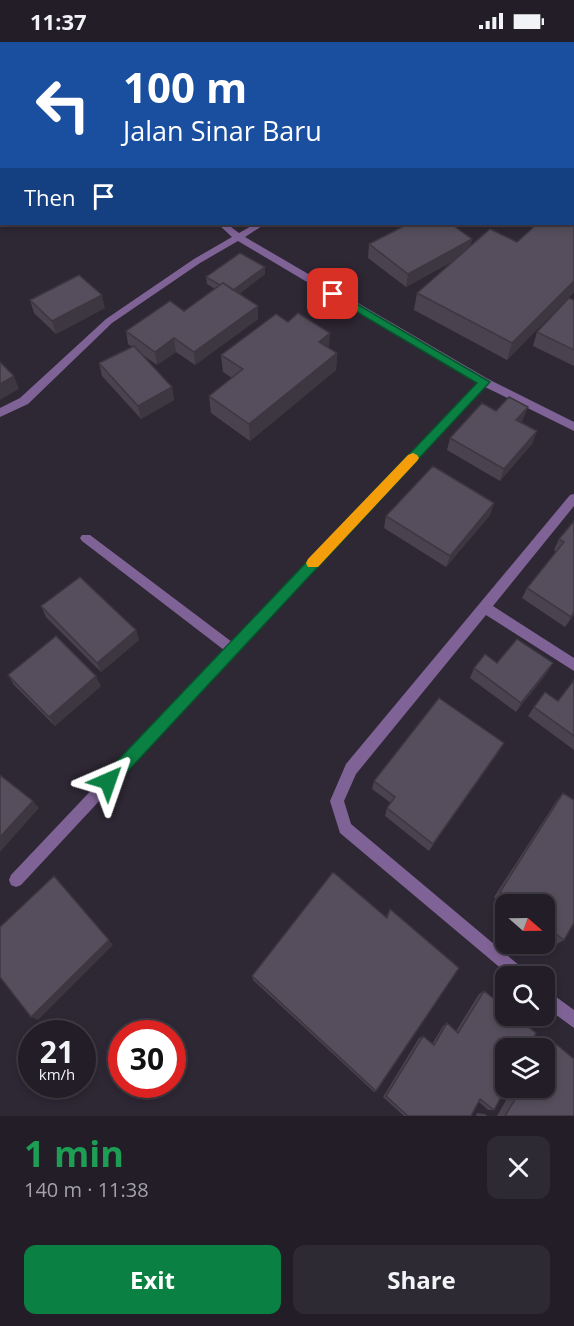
<!DOCTYPE html>
<meta charset="utf-8">
<style>
body{margin:0;font-family:"Open Sans",sans-serif;background:#2e2a33;color:#f1f3f6;height:100vh;display:flex;flex-direction:column;font-size:22px;white-space:nowrap}
*{box-sizing:border-box;margin:0}
p{font-size:20px;color:#a2a2a7}
.icon{flex:none;width:33px;height:33px;fill:none;stroke:currentColor;stroke-width:2;stroke-linecap:round;stroke-linejoin:round}
.map{position:relative;height:1074px;overflow:hidden}
.sheet{display:flex;flex-direction:column;background:#221d27;flex:1}
.sheet>*{flex:none}
.guide{position:absolute;left:0px;top:0px;width:574px;height:183px;box-shadow:0 3px 9px #0003,0 0 0 2px #3f3b44;background:#1a4fa0;color:#fff;overflow:hidden}
.needle{width:39px;rotate:110deg}
.tools{position:absolute;left:495px;top:852px;display:grid;gap:12px}
.tools a{display:grid;place-items:center;width:60px;height:60px;border-radius:12px;background:#221d27;box-shadow:0 3px 9px #0003,0 0 0 2px #3f3b44;font-size:30px}
.speed{position:absolute;left:18px;top:978px;display:flex;gap:12px;font-size:30px;font-weight:700;text-align:center}
.speed>*{display:grid;place-content:center;width:78px;height:78px;border-radius:50%;background:#221d27;box-shadow:0 3px 9px #0003,0 0 0 2px #3f3b44;line-height:1}
.speed small{font-size:15px;font-weight:400}
.speed .limit{border:9px solid #d22;background:#fff;color:#111}
.pin{position:absolute;display:grid;place-items:center;width:51px;height:51px;color:#fff;margin:-26px;border-radius:12px;box-shadow:0 3px 9px #0006}
.me{position:absolute;width:66px;margin:-33px;rotate:43deg;stroke-linejoin:round;filter:drop-shadow(0 0 4px #0008)}
.turn{display:flex;align-items:center;gap:21px;height:126px;padding:0 24px;font-size:27px}
.turn .icon{width:78px;height:78px;stroke-width:2.5}
.turn b{display:block;font-size:42px;line-height:51px}
.then{display:flex;align-items:center;height:57px;padding:0 24px;background:#0003;gap:12px;font-size:22px}
.round{display:grid;place-items:center;flex:none;width:63px;height:63px;border-radius:12px;background:#2e2a33}
.summary{display:flex;align-items:center;justify-content:space-between;height:102px;padding:0 24px}
h1{font-size:36px;font-weight:700;line-height:45px;color:#1e9e55}
.primary-button{display:flex;gap:12px;margin-top:auto;padding:12px 24px}
.primary-button a{flex:1;height:69px;border-radius:12px;background:#0b8043;color:#fff;font-size:24px;font-weight:700;line-height:69px;text-align:center}
.primary-button a+a{background:#2e2a33;color:#f1f3f6}
.status{display:flex;justify-content:space-between;align-items:center;height:42px;padding:0 30px;background:#221d27;direction:ltr}
.status svg{height:16px;fill:currentColor}
.map>svg:first-child{display:block}
.lines{fill:none;stroke-linecap:round;stroke-linejoin:round}
.minor{fill:#806396;fill-rule:evenodd}
.wall{fill:#4a434f}
.shaded-wall{fill:#3c3740}
.building{fill:#564e5c;stroke:#3c3740;stroke-width:1.5}
.route{fill:#0b8043;stroke:#07532c;stroke-width:1.5}
.slow{fill:#f59e0b}
</style>
<div class="status"><b>11:37</b><svg viewBox="0 0 49 12"><path d="M0 12V9h3v3zM5 12V6h3v6zM10 12V3h3v9zM15 12V0h3v12zM26 1h20v11H26zM47 4h2v5h-2z"/></svg></div>
<div class="map">
<svg width="574" height="1074" viewBox="0 0 574 1074">
<rect width="100%" height="100%" fill="#2e2734"/>
<g class="lines">
<path class="minor" d="M0,0H6L7,2H2V4Z
M421,0H430L431,2H422Z
M548,0H557L547,2Z
M218,182H227L239,191L255,182H265L245,195L488,337L574,380V389L485,345L21,843L16,845L11,843L9,838L11,833L224,608L82,499L80,496L82,493H90L232,600L477,341L238,199L200,221L112,281L28,362L0,375V366L20,356L106,277L194,217L232,195Z
M574,452V464L493,564L574,616V629L486,573L356,732L344,759L351,782L526,929L529,934H510L340,791L330,759L346,722L570,453Z
M544,946L574,968V986L544,964Z"/>
</g>
<path class="wall" d="M472,197L470,205L574,250L507,318L414,268L417,251L455,218L406,245L368,216L369,202Z
M265,232L239,252L258,264V277L195,323L176,310L157,323L140,311L172,345L174,358L141,377L102,334L99,321L132,305L128,302L126,289L184,269L215,247L207,242L206,235Z
M30,258L105,266L56,292L34,271Z
M574,258V324L533,304L537,290Z
M329,306L337,311L336,328L250,399L211,371L209,354L232,336L223,330L221,313Z
M496,369L523,378L521,380L537,389L532,402L500,439L447,408L450,396Z
M494,461L490,473L446,525L384,486L386,474Z
M574,479V573L565,585L522,556L527,546L556,510L554,508L559,497Z
M41,564L136,588L139,598L101,630L46,575Z
M497,621L547,631L516,670L470,636L474,626Z
M8,633L101,644L55,684L14,643Z
M574,638V708L528,674L534,665L558,659Z
M504,701L429,809L385,774L387,766L391,761L372,747L374,739Z
M563,751L564,898L557,902L544,893V862H506V864L494,855L557,758Z
M390,867L376,1049L374,1050L253,938L252,934L386,875Z
M484,949L494,1068H488L479,1060L471,1074H404L383,1055L419,996L423,994L432,1002L443,984L447,981L456,989L479,952Z
M550,997L574,1074H497L513,1046H544V1006H536L540,999Z
M477,1071L485,1072L487,1074H476Z"/>
<path class="shaded-wall" d="M406,0H419V2H403Z
M531,0H550L548,2H528Z
M0,54H2V69L0,70Z
M472,197L469,210L406,245L408,232Z
M265,225V232L232,257L231,250Z
M574,239V250L507,318L512,301Z
M102,253L105,266L56,292L52,279Z
M258,264V277L195,323L194,310Z
M330,291L329,308L319,300Z
M174,296L176,310L157,323L155,310Z
M337,311L336,328L250,399L249,382Z
M14,334L19,347L0,358V342Z
M172,345L174,358L141,377L138,364Z
M528,365L523,378L512,390L516,378Z
M537,389L532,402L500,439L504,427Z
M494,461L490,473L446,525L450,514Z
M574,570V573L565,585Z
M136,588L139,598L101,630L97,621Z
M553,621L547,631L516,670L521,661Z
M96,634L101,644L55,684L49,675Z
M504,701L499,710L429,809L433,802Z
M33,759L39,766L0,810V795Z
M54,834L113,903L38,978L31,975Z"/>
<path class="building" d="M364,0H406L403,2H361Z
M478,0H531L528,2H476Z
M0,44L2,45V54H0Z
M573,120H574V239L512,301L417,251L490,187L517,200L537,182L542,184L544,182H573Z
M408,182H451L472,197L408,232L369,202Z
M240,211L265,225L233,248L223,241L220,243L206,235Z
M79,233L102,253L52,279L30,258Z
M223,241L258,264L194,310L174,296L155,310L126,289L170,259L184,269Z
M569,256L574,258V308L537,290Z
M298,271L330,291L319,300L337,311L249,382L209,354L243,327L221,313L276,272L288,280Z
M134,304L172,345L138,364L99,321Z
M0,320L14,334L0,342Z
M509,355L528,365L516,378L537,389L504,427L450,396L482,361L496,369Z
M433,424L494,461L450,514L386,474Z
M574,479V570L571,575L527,546L564,500L559,497Z
M80,535L136,588L97,621L41,564Z
M56,594L96,634L49,675L8,633Z
M517,597L553,621L521,661L474,626L485,612L497,621Z
M574,638V694L534,665L545,650L558,659Z
M439,656L504,701L433,802L387,766L395,755L374,739Z
M0,733L33,759L0,795Z
M563,751L574,758V881L564,898L544,883V862H517L500,850Z
M333,830L387,876L390,867L459,926L376,1049L252,934Z
M54,834L109,898L31,975L0,935V885Z
M484,949L506,966V974H515L536,991L528,1006H506V1046L494,1068L480,1057L471,1074H408L386,1054L423,994L434,1003L447,981L458,991Z
M550,997L574,1017V1074H505L522,1046H544V1006Z"/>
<path class="route" d="M333,248L490,340L114,744L108,747L103,744L100,739L103,734L477,341L330,254L328,252Z"/>
<path class="slow" d="M413,411L417,413L419,416L417,419L318,525H308L306,521L308,517L408,413Z"/>
</svg>
<div class="tools">
<a><svg class="needle" viewBox="-14 -14 28 28"><path d="M0-13l5 13h-10z" fill="#e53935"/><path d="M0 13l5-13h-10z" fill="#a2a2a7"/></svg></a>
<a><svg class="icon" aria-label="search" viewBox="0 0 24 24"><circle cx="10" cy="10" r="6"/><path d="M15 15l6 6"/></svg></a>
<a><svg class="icon" aria-label="layers" viewBox="0 0 24 24"><path d="M12 4l9 5-9 5-9-5zM3 14l9 5 9-5"/></svg></a>
</div>
<div class="speed"><div>21<small>km/h</small></div><div class="limit">30</div></div>
<div class="pin" style="left:333px;top:252px;background:#d93025"><svg class="icon" aria-label="arrive" viewBox="0 0 24 24"><path d="M6 21V4h12l-3 4 3 4H6"/></svg></div>
<svg class="me" style="left:108px;top:739px" viewBox="-20 -20 40 40"><path d="M0-17L14 15 0 8-14 15z" fill="#0b8043" stroke="#fff" stroke-width="4"/></svg>
<div class="guide">
<div class="turn"><svg class="icon" aria-label="left" viewBox="0 0 24 24"><path d="M17 20v-9H6M10 6l-5 5 5 5"/></svg><div><b>100 m</b>Jalan Sinar Baru</div></div>
<div class="then">Then<svg class="icon" aria-label="arrive" viewBox="0 0 24 24"><path d="M6 21V4h12l-3 4 3 4H6"/></svg></div>
</div>
</div>
<section class="sheet">
<div class="summary"><div><h1>1 min</h1><p>140 m · 11:38</p></div><a class="round"><svg class="icon" aria-label="close" viewBox="0 0 24 24"><path d="M6 6l12 12M18 6L6 18"/></svg></a></div>
<div class="primary-button"><a>Exit</a><a>Share</a></div>
</section>
